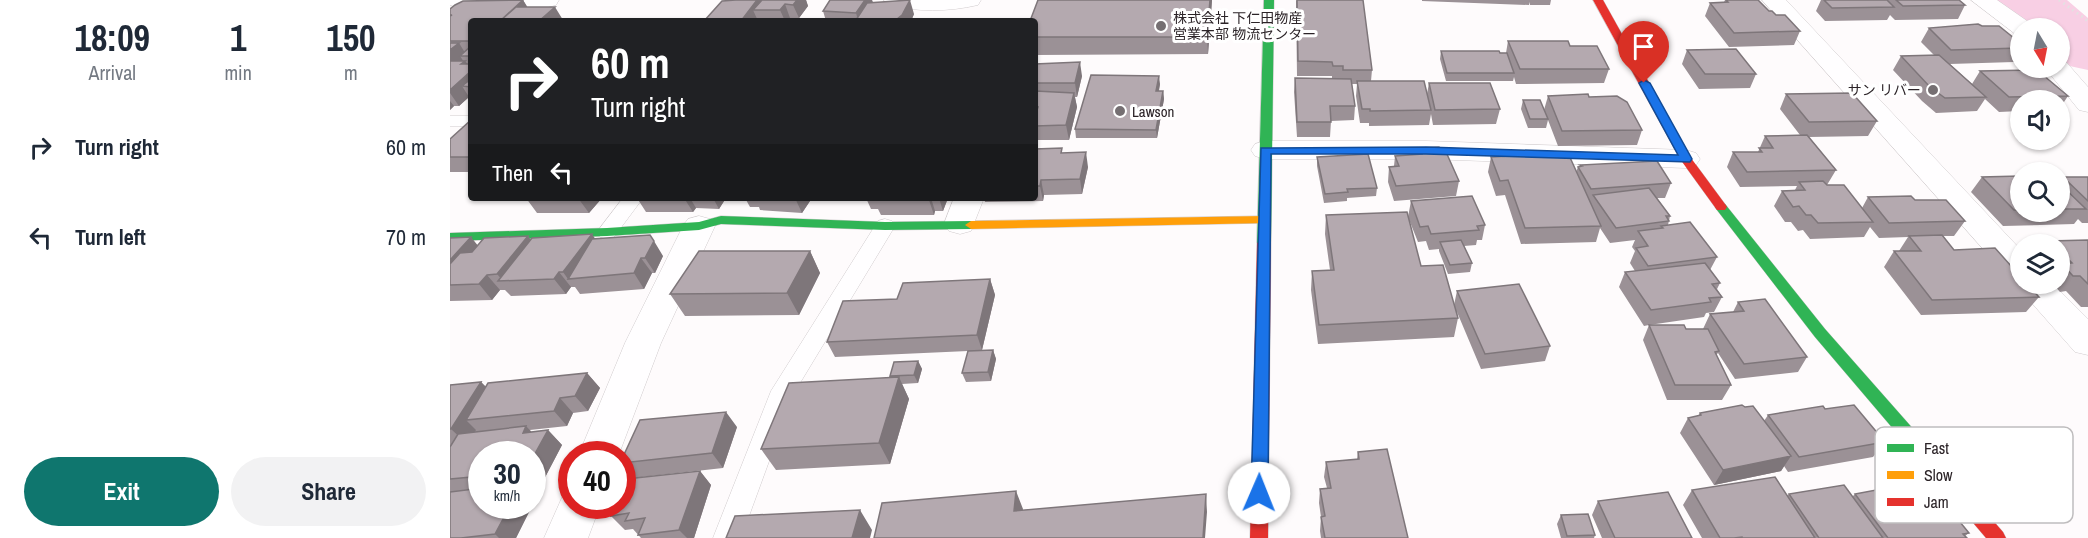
<!DOCTYPE html>
<meta charset="utf-8">
<style>
body{margin:0;font-family:"Archivo Narrow","Noto Sans JP",sans-serif;background:#f2f2f3;color:#1f2937;height:100vh;display:flex;flex-direction:column;font-size:22px;white-space:nowrap}
*{box-sizing:border-box;margin:0}
p{font-size:20px;color:#747a83}
.icon{flex:none;width:33px;height:33px;fill:none;stroke:currentColor;stroke-width:2;stroke-linecap:round;stroke-linejoin:round}
.map{position:relative;flex:1;overflow:hidden}
.sheet{display:flex;flex-direction:column;background:#fff;width:450px}
.sheet>*{flex:none}
.top-card{position:absolute;left:18px;top:18px;width:570px;height:183px;border-radius:6px;box-shadow:0 2px 4px #0004;background:#202124;color:#fff;overflow:hidden}
.needle{width:39px;rotate:170deg}
.tools{position:absolute;left:1560px;top:18px;display:grid;gap:12px}
.tools a{display:grid;place-items:center;width:60px;height:60px;border-radius:50%;background:#fff;box-shadow:0 2px 4px #0004;font-size:30px}
.speed{position:absolute;left:18px;top:441px;display:flex;gap:12px;font-size:30px;font-weight:700;text-align:center}
.speed>*{display:grid;place-content:center;width:78px;height:78px;border-radius:50%;background:#fff;box-shadow:0 2px 4px #0004;line-height:1}
.speed small{font-size:15px;font-weight:400}
.speed .limit{border:9px solid #d22;background:#fff;color:#111}
.pin{position:absolute;display:grid;place-items:center;width:51px;height:51px;color:#fff;margin:-62px -26px;border-radius:50% 50% 50% 0;rotate:-45deg;box-shadow:0 0 6px #0007}
.pin .icon{rotate:45deg}
.me{position:absolute;width:66px;margin:-33px;rotate:1deg;stroke-linejoin:round;filter:drop-shadow(0 0 4px #0008)}
.turn{display:flex;align-items:center;gap:21px;height:126px;padding:0 24px;font-size:27px}
.turn .icon{width:78px;height:78px;stroke-width:2.5}
.turn b{display:block;font-size:42px;line-height:51px}
.then{display:flex;align-items:center;height:57px;padding:0 24px;background:#0003;gap:12px;font-size:22px}
.eta{display:flex;justify-content:space-evenly;align-items:center;height:102px;text-align:center}
.eta b{font-size:36px;font-weight:800;line-height:42px}
.action{display:flex;gap:12px;margin-top:auto;padding:12px 24px}
.action a{flex:1;height:69px;border-radius:36px;background:#0f766e;color:#fff;font-size:24px;font-weight:800;line-height:69px;text-align:center}
.action a+a{background:#f2f2f3;color:#1f2937}
ul{padding:0;list-style:none}
li{display:flex;align-items:center;gap:18px;height:90px;padding:0 24px}
li div{flex:1}
li b{display:block;font-size:22px}
li em{font-style:normal}
main{display:flex;flex:1;min-height:0}
.map>svg:first-child{display:block}
.lines{fill:none;stroke-linecap:round;stroke-linejoin:round}
.river{fill:#f8cfe4;fill-rule:evenodd}
.lane-casing{stroke:#d0cbcd;stroke-width:1}
.street-casing{stroke:#d0cbcd;stroke-width:1}
.fast-casing{stroke:#d0cbcd;stroke-width:1}
.slow-casing{stroke:#d0cbcd;stroke-width:1}
.jam-casing{stroke:#d0cbcd;stroke-width:1}
.path{stroke:#e3e2e2;stroke-width:3;stroke-dasharray:1.5 4;stroke-linecap:butt}
.lane{fill:#fffeff;fill-rule:evenodd}
.street{fill:#fffeff;fill-rule:evenodd}
.fast{fill:#30b455;fill-rule:evenodd}
.slow{fill:#ff9f0a;fill-rule:evenodd}
.jam{fill:#e5322d;fill-rule:evenodd}
.wall{fill:#9b9196}
.shaded-wall{fill:#7e767a}
.building{fill:#b4a9af;stroke:#7e767a;stroke-width:1.5}
.route{fill:#1a73e8;stroke:#114b97;stroke-width:1.5}
.poi-dot{fill:#756f72;stroke:#fff;stroke-width:2}
.labels{text-anchor:middle;dominant-baseline:central;stroke-width:6;stroke-linejoin:round;paint-order:stroke}
.far-poi-label{font-size:14px;fill:#2b2327;stroke:#fff;text-anchor:start}
.poi-label{font-size:15px;fill:#2b2327;stroke:#fff;text-anchor:start}
.key{fill:#fff;stroke:#bfbdbe;stroke-width:1.5}
.key-label{font-size:16px;fill:#2b2327}
</style>
<main>
<section class="sheet">
<div class="eta">
<div><b>18:09</b><p>Arrival</p></div>
<div><b>1</b><p>min</p></div>
<div><b>150</b><p>m</p></div>
</div>
<ul>
<li><svg class="icon" aria-label="right" viewBox="0 0 24 24"><path d="M7 20v-9h11M14 6l5 5-5 5"/></svg><div><b>Turn right</b></div><em>60 m</em></li>
<li><svg class="icon" aria-label="left" viewBox="0 0 24 24"><path d="M17 20v-9H6M10 6l-5 5 5 5"/></svg><div><b>Turn left</b></div><em>70 m</em></li>
</ul>
<div class="action"><a>Exit</a><a>Share</a></div>
</section>
<div class="map">
<svg width="1638" height="538" viewBox="0 0 1638 538">
<rect width="100%" height="100%" fill="#fefbfc"/>
<g class="lines">
<path class="river" d="M1547,0H1617L1638,18V70L1615,65L1610,59V28H1577L1556,13Z"/>
<defs>
<path id="lane" d="M0,116H21V126H0Z
M173,198H193L164,237L157,239L150,237L147,232Z
M435,219L442,221L445,226L344,393L291,538H263L321,391L428,221Z"/>
<path id="street" d="M0,0H109L106,5L98,7H6L0,5Z
M434,0H531L528,5C498,12 467,12 437,5Z
M1312,0H1336L1570,249V284H1603L1638,319V355L1625,352L1572,292L1567,284L1569,280L1558,277Z
M1521,0H1547L1580,23L1584,28H1570V35L1564,33Z
M1610,61L1617,63L1638,87V112L1629,110L1595,68H1610Z
M815,141H976L1236,150L1246,153L1250,159L1246,165L1236,168L976,159H815L805,156L801,150L805,144Z
M504,198H534L521,231L510,234L499,231L494,224Z
M249,216L260,219L265,226L211,343L169,454H129L175,343L233,226L238,219Z
M122,490V506H150L138,538H94L114,493Z"/>
<path id="fast" d="M814,0H824L821,243L814,247L807,243Z
M1271,203L1275,204L1375,329L1480,448L1482,453L1480,458L1474,460L1468,458L1365,337L1267,210L1265,207L1267,204Z
M271,216L435,222L521,221L527,225L521,229L435,230L271,224L249,230L157,236L0,241V233L157,228L249,222Z"/>
<path id="slow" d="M814,216L819,217L820,220L819,223L521,229L515,225L521,221Z"/>
<path id="jam" d="M1143,0H1153L1241,158L1275,204L1277,207L1275,210H1267L1230,159Z
M814,239L821,243L818,538H800L807,243Z
M1474,446L1480,448L1553,532L1556,538H1536L1468,458L1466,453L1468,448Z"/>
</defs>
<use href="#lane" class="lane-casing"/>
<use href="#street" class="street-casing"/>
<use href="#fast" class="fast-casing"/>
<use href="#slow" class="slow-casing"/>
<use href="#jam" class="jam-casing"/>
<path class="path" d="M1609,0L1638,21"/>
<use href="#lane" class="lane"/>
<use href="#street" class="street"/>
<use href="#fast" class="fast"/>
<use href="#slow" class="slow"/>
<use href="#jam" class="jam"/>
</g>
<path class="wall" d="M73,0L77,7L113,20L21,21V99L19,97L9,106H4L0,110V9Z
M312,0H356L358,6L349,18H340L338,21H254Z
M380,0H422L423,3L464,14L461,21H376L373,11Z
M588,0H762L758,54L585,55V21Z
M846,0L922,70L921,81L977,94L979,83L1050,109L1046,124L983,125L981,114L979,125L919,126V123H910L906,96L907,84H902L905,106L904,120L881,121L880,137H847L844,92L845,78H882V76H847Z
M972,0H1101L1100,5H1080V2L1079,5L972,1Z
M1275,0H1308L1319,11L1350,31L1344,45L1279,47L1255,16L1260,3L1274,2Z
M1371,0H1509L1515,5L1508,19L1445,20L1440,15L1437,20L1375,21L1366,11Z
M1479,28L1570,43V52L1564,62L1500,64L1522,84L1530,71L1618,96L1610,108V100H1570V111L1549,112L1535,99L1527,111L1486,113L1472,101L1443,70L1451,56L1484,55L1471,42Z
M1058,41L1120,46L1159,69L1154,83L1066,84L1064,77L1063,81H996L990,59L991,51L1056,53Z
M1237,50L1306,74L1300,88L1249,89L1232,64Z
M585,64L632,76L627,97H625L627,107L619,140H585Z
M710,84L709,91H713L714,99L707,138H626L625,129Z
M1336,94L1427,121L1418,136L1359,137L1386,170L1377,185L1412,208L1418,197L1465,200L1515,221L1504,236H1493L1504,250L1589,297L1576,312L1471,315L1434,267L1444,251H1449L1458,237L1429,238L1420,227L1414,237L1360,239L1353,230L1348,231L1341,222H1335L1324,206L1332,191L1345,190L1347,186L1290,187L1277,167L1283,152H1308L1315,136L1350,135L1330,109Z
M1098,96L1139,97L1192,130L1187,145L1108,146L1098,120L1096,128H1078L1071,109L1073,100L1094,110Z
M21,120V172H0V139Z
M970,148L991,152L1009,181L1006,196L944,201L938,182L939,167L944,166L945,156L969,154Z
M585,149L613,153L638,167L632,194L594,195L593,201L535,202L534,198H585Z
M867,157L927,188L926,196L897,198V201L874,203L867,166Z
M1041,157L1126,172L1128,167L1130,166V165L1221,183L1215,198H1207L1220,216L1218,225L1267,257L1260,270L1270,283L1267,289L1272,297L1264,312L1256,313L1254,317L1199,325L1236,329H1253L1260,314L1283,312L1288,302L1357,357L1348,372L1285,379L1268,353L1266,355L1281,385L1272,400H1217L1193,340L1199,325L1194,326L1169,287L1175,272L1185,271L1180,263L1185,251L1182,247L1185,240L1160,243L1150,228L1146,242L1071,244L1055,195L1046,196L1038,172Z
M1570,176V212H1610V182L1613,177H1638V223H1632L1628,219L1624,224L1553,226L1521,192L1532,177Z
M76,198H152L139,213H87Z
M187,198H276L269,209L246,208L243,212H196Z
M295,198H362L352,213L310,210L309,207H300Z
M416,198H498L493,211H485L484,215H431L428,209H421Z
M961,201L1035,225L1032,240H1027L1026,245L1014,246L1022,263L1020,272L998,274L989,251V249L979,250L976,241L968,242L958,217L971,266L1004,305L1007,291L1100,346L1095,361L1031,369L1007,312L1008,318L1004,337L868,344L861,290L862,271L880,270L875,234L876,215L958,217Z
M78,236L81,240L145,239L213,256L205,273H202L194,289L130,294L125,287H121L116,294L61,296L55,290H50L42,300L0,301V238L28,246Z
M1638,240V307H1631L1616,291L1610,292L1603,284H1610V244H1597L1600,241Z
M360,251L370,273L349,315L235,316L220,294Z
M540,279L545,295L532,350H543L546,359L541,381L516,382L512,373L518,351L385,357L377,342L447,299Z
M468,361L472,369L468,383L452,384L459,399L440,464L326,470L311,449L441,378L440,376Z
M137,373L150,388L138,411L123,413L117,426L80,430L81,432L98,430L112,445L91,485L82,486V454H32V506H82L66,538H0V385L31,382L36,387Z
M1375,409L1435,442L1423,457L1338,472L1334,466L1331,471L1264,485L1230,433L1238,418L1248,416L1250,413L1314,421L1318,415Z
M287,427L273,468L183,478L172,466V459Z
M908,452L958,538H871L870,531L871,517L869,503L870,489L877,488L874,477L876,462L907,459Z
M250,471L261,485L244,538H191L183,529L175,530L161,516Z
M1242,490L1337,496L1339,494L1403,496L1405,494H1447L1496,512L1519,533L1515,536L1517,538H1252L1233,505Z
M1148,501L1242,538H1152L1142,515Z
M1111,515L1145,535L1144,538H1111L1107,524Z"/>
<path class="shaded-wall" d="M73,0L78,8L50,21Z
M307,0H311L315,10H303L308,21H291Z
M347,0H356L358,6L349,18L343,5Z
M415,0H422L424,6L408,20L406,13Z
M460,0L464,14L461,21H447V19Z
M760,0H762L758,54L757,37Z
M335,4L340,18L338,21H335L330,10Z
M105,7L113,20V21H89Z
M9,43L17,56H10L14,62L0,71V50Z
M15,61L21,69V87L12,86L19,97L9,106L0,93V90L11,64Z
M630,62L632,76L627,97L625,83Z
M709,76L710,84L707,99L706,91Z
M713,91L714,99L707,138L706,130Z
M624,93L627,107L619,140L616,125Z
M0,101L4,106L0,110Z
M636,152L638,167L632,194L630,179Z
M591,180L594,195L593,201L590,186Z
M128,198H152L139,213Z
M234,198H240L246,208L243,212Z
M263,198H276L269,209Z
M345,198H362L352,213Z
M480,198H481L485,211L484,215L479,200Z
M489,198H498L493,211Z
M142,234L152,249L118,279L113,272Z
M78,236L89,252L53,281L47,274Z
M21,237L33,252L0,285V260Z
M204,241L213,256L205,273L195,258Z
M360,251L370,273L349,315L337,293Z
M191,258L202,273L194,289L184,273Z
M109,272L121,287L116,294L104,279Z
M37,275L50,290L42,300L29,284Z
M540,279L545,295L532,350L527,335Z
M543,350L546,359L541,381L538,372Z
M468,361L472,369L468,383L464,375Z
M137,373L150,388L138,411L125,396Z
M449,377L459,399L440,464L429,443Z
M31,382L46,397L16,420L26,430L17,444L1,429Z
M110,398L123,413L117,426L104,411Z
M276,412L287,427L273,468L262,453Z
M76,426L90,441L73,433Z
M98,430L112,445L91,485L82,477V459Z
M1341,456L1331,471L1264,485L1273,470Z
M250,471L261,485L244,538H237L229,530Z
M566,491L573,509L570,529L564,511Z
M756,494L757,512L755,538H753Z
M60,506H82L66,538H49L45,534Z
M410,510L422,530L420,538H402Z"/>
<path class="building" d="M73,0L50,21H21V41H0V16L2,15H0V9L5,5L13,1Z
M286,0H307L291,21H254L272,1Z
M312,0H347L343,5L335,4L330,10H303Z
M380,0H415L406,13L373,11Z
M460,0L452,15L447,19L406,20L417,3Z
M588,0H760L757,37H585V21H580Z
M847,0H913L922,70H893V66H883L882,62L848,61Z
M1276,0H1308L1319,11H1322L1326,15H1335L1350,31L1284,33L1260,3L1278,2Z
M1374,0H1437L1444,7L1382,8Z
M1446,0H1509L1515,5L1453,6Z
M66,7H105L89,21H50Z
M1528,24L1532,26H1549L1570,43H1567L1570,46V48L1501,50L1479,28Z
M1058,41H1118L1120,46H1147L1159,69H1070Z
M0,43H9L0,50Z
M21,46V56H10Z
M1286,49L1306,74H1255L1237,50Z
M991,51H1049L1050,53H1057L1064,73H997Z
M1489,55L1536,97L1495,98L1480,87L1451,56Z
M0,61H15L11,64H21V71L0,90Z
M630,62L625,83H585V64Z
M1587,70L1618,96L1559,97L1530,71Z
M641,75L709,76L706,91H713L706,130L625,129Z
M845,78L901,79L905,106H880L881,122H847Z
M21,79V87L12,86Z
M907,81H974L981,110L920,111V109H912Z
M979,83H1040L1050,109L985,110Z
M585,91L624,93L616,125L585,126V116L588,107H585Z
M1402,93L1427,121L1359,122L1336,94Z
M1138,94L1139,97L1167,96L1177,102L1192,130L1112,131L1098,96Z
M1073,100H1090L1098,119H1080Z
M21,120V157H0V139Z
M1357,135L1386,170L1297,172L1283,152H1312L1309,148H1323L1315,136Z
M989,147L991,152H996L1009,181L946,186L939,167L949,166L945,156L972,154L970,148Z
M612,148L611,153L636,152L630,179L591,180L590,186H585V149Z
M1118,153L1151,226L1075,228L1058,180L1050,181L1041,157Z
M918,154L927,188L897,189L898,192L875,194L867,157Z
M1207,161L1221,183L1141,189L1128,167L1132,166L1130,165Z
M1570,176V210H1564L1532,177Z
M1613,177H1638V201Z
M1373,181L1377,185H1394L1423,222L1368,223L1361,215H1356L1349,206L1343,207L1332,191L1355,190L1349,182Z
M1610,184L1636,209H1610Z
M1199,188L1220,216H1216L1219,221L1166,228L1143,195Z
M1022,196L1035,225L1027,226L1029,230L981,234L978,226L970,227L961,201Z
M1461,196L1465,200H1496L1515,221L1439,223L1418,197Z
M426,198H480L479,200H425Z
M957,212L971,266L993,265L1008,318L869,325L862,271L884,270L876,215Z
M1240,222L1267,257L1198,266L1186,248L1198,246L1188,231L1213,228L1211,226Z
M142,234L113,272H109L104,279L48,281L82,238Z
M200,235L204,241L195,258H191L184,273L118,279L142,239Z
M1492,235L1504,250L1545,248L1570,276V284H1577L1589,297L1482,300L1444,251H1471L1459,236Z
M78,236L47,274L37,275L29,284L0,285V264L10,253L22,252L34,238Z
M21,237L0,260V238Z
M1011,240L1022,263L1000,265L990,242Z
M1638,240V284L1630,276H1623L1612,264L1622,263L1610,251V244H1603L1600,241Z
M249,251H360L337,293L220,294Z
M1255,263L1270,283L1262,284L1272,297L1259,298L1261,302L1201,310L1175,272Z
M540,279L527,335L377,342L393,301L447,299L453,283Z
M1069,284L1100,346L1035,354L1007,291Z
M1315,299L1357,357L1294,364L1260,314L1294,311L1288,302Z
M1199,325H1234L1236,329H1258L1269,351L1265,352L1281,385H1225Z
M543,350L538,372L512,373L518,351Z
M468,361L464,375L440,376L444,362Z
M137,373L125,396L110,398L104,411L16,420L38,383Z
M449,377L429,443L311,449L339,383Z
M31,382L1,429H0V385Z
M1292,405L1295,407L1303,406L1341,456L1273,470L1238,418L1251,415L1250,413Z
M1404,405L1435,442L1349,457L1318,415L1373,406L1375,409Z
M276,412L262,453L172,463V459L190,420Z
M76,426L73,433L98,430L82,459V454H32V476L0,479V447L8,434Z
M937,449L958,538H875L871,517L875,516L870,489L881,488L876,462L909,459L908,452Z
M250,471L229,530L188,535L195,518L175,521L179,513L161,516L165,506H172V487L176,479Z
M1325,477L1365,538H1292V537L1284,538H1270L1242,490Z
M1394,485L1433,538H1369L1339,494Z
M1442,487L1447,494L1477,489L1496,512L1501,511L1519,533L1513,534L1517,538H1438L1405,494Z
M32,488V506H60L45,534L11,538H0V492Z
M566,491L564,511L756,494L753,538H424L432,503Z
M1218,492L1242,538H1165L1148,501Z
M410,510L402,538H276L285,516Z
M1138,514L1145,535L1117,536L1111,515Z"/>
<path class="route" d="M1194,80L1200,83L1242,159L1240,162L976,154H821L818,493L815,498L809,500L803,498L801,493L811,148L976,147L1228,155L1189,83Z"/>
<g class="poi-dot">
<circle cx="711" cy="26" r="6"/>
<circle cx="1483" cy="90" r="6"/>
<circle cx="670" cy="111" r="6"/>
</g>
<g class="labels">
<g class="far-poi-label">
<text x="723" y="18">株式会社 下仁田物産<tspan x="723" dy="16">営業本部 物流センター</tspan></text>
<text x="1471" y="90" text-anchor="end">サン リバー</text>
</g>
<g class="poi-label">
<text x="682" y="111">Lawson</text>
</g>
</g>
<rect x="1425" y="427" width="198" height="96" rx="9" class="key"/>
<rect x="1437" y="444" width="27" height="8" fill="#30b455"/>
<rect x="1437" y="471" width="27" height="8" fill="#ff9f0a"/>
<rect x="1437" y="498" width="27" height="8" fill="#e5322d"/>
<g class="key-label">
<text x="1474" y="454">Fast</text>
<text x="1474" y="481">Slow</text>
<text x="1474" y="508">Jam</text>
</g>
</svg>
<div class="tools">
<a><svg class="needle" viewBox="-14 -14 28 28"><path d="M0-13l5 13h-10z" fill="#e53935"/><path d="M0 13l5-13h-10z" fill="#747a83"/></svg></a>
<a><svg class="icon" aria-label="sound" viewBox="0 0 24 24"><path d="M4 9h4l5-4v14l-5-4H4zM17 9q2 3 0 6"/></svg></a>
<a><svg class="icon" aria-label="search" viewBox="0 0 24 24"><circle cx="10" cy="10" r="6"/><path d="M15 15l6 6"/></svg></a>
<a><svg class="icon" aria-label="layers" viewBox="0 0 24 24"><path d="M12 4l9 5-9 5-9-5zM3 14l9 5 9-5"/></svg></a>
</div>
<div class="speed"><div>30<small>km/h</small></div><div class="limit">40</div></div>
<div class="pin" style="left:1194px;top:83px;background:#d93025"><svg class="icon" aria-label="arrive" viewBox="0 0 24 24"><path d="M6 21V4h12l-3 4 3 4H6"/></svg></div>
<svg class="me" style="left:809px;top:493px" viewBox="-20 -20 40 40"><circle r="19" fill="#fff"/><path d="M0-13L10 11 0 6-10 11z" fill="#1a73e8"/></svg>
<div class="top-card">
<div class="turn"><svg class="icon" aria-label="right" viewBox="0 0 24 24"><path d="M7 20v-9h11M14 6l5 5-5 5"/></svg><div><b>60 m</b>Turn right</div></div>
<div class="then">Then<svg class="icon" aria-label="left" viewBox="0 0 24 24"><path d="M17 20v-9H6M10 6l-5 5 5 5"/></svg></div>
</div>
</div>
</main>
